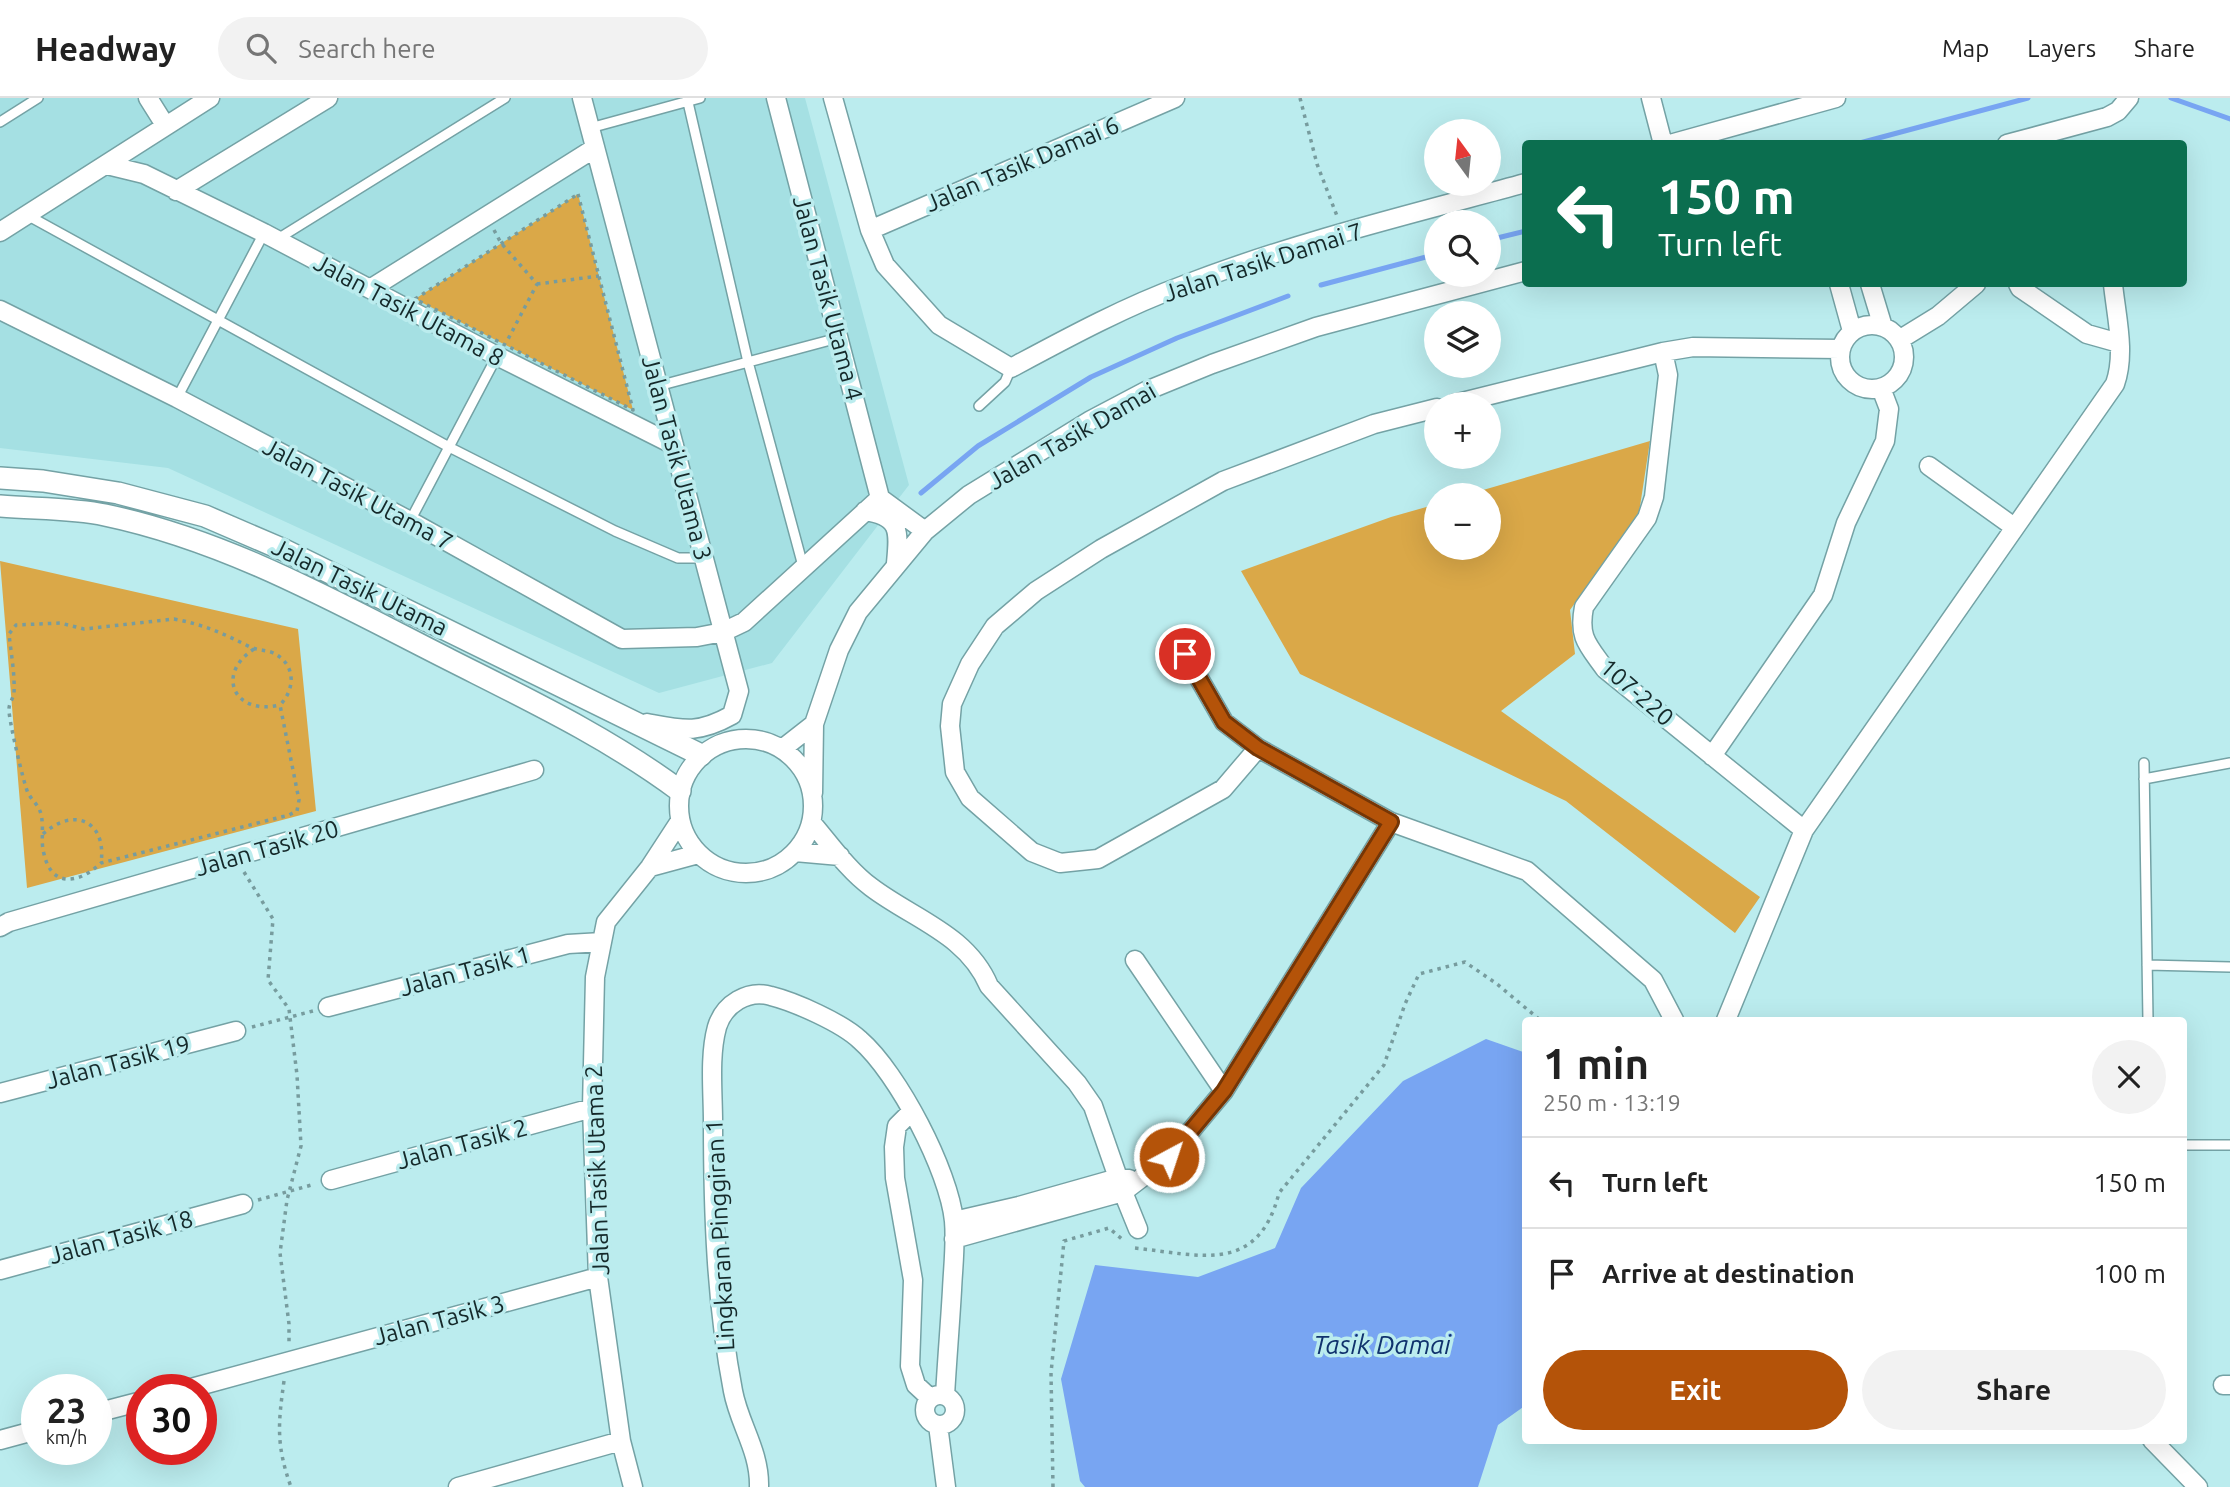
<!DOCTYPE html>
<meta charset="utf-8">
<style>
body{margin:0;font-family:Ubuntu,sans-serif;background:#f2f2f2;color:#222;height:100vh;display:flex;flex-direction:column;font-size:26px;white-space:nowrap}
*{box-sizing:border-box;margin:0}
p{font-size:23px;color:#767676}
.icon{flex:none;width:38px;height:38px;fill:none;stroke:currentColor;stroke-width:2;stroke-linecap:round;stroke-linejoin:round}
.map{position:relative;flex:1;overflow:hidden}
.details{position:absolute;left:1522px;top:919px;width:665px;height:427px;display:flex;flex-direction:column;background:#fff;border-radius:7px;box-shadow:0 7px 28px #0002}
.details>*{flex:none}
.hud{position:absolute;left:1522px;top:42px;width:665px;height:147px;border-radius:7px;box-shadow:0 7px 28px #0002;background:#0b6e4f;color:#fff;overflow:hidden}
.needle{width:46px;rotate:345deg}
.buttons{position:absolute;left:1424px;top:21px;display:grid;gap:14px}
.buttons a{display:grid;place-items:center;width:77px;height:77px;border-radius:50%;background:#fff;box-shadow:0 7px 28px #0002;font-size:35px}
.speed{position:absolute;left:21px;top:1276px;display:flex;gap:14px;font-size:35px;font-weight:700;text-align:center}
.speed>*{display:grid;place-content:center;width:91px;height:91px;border-radius:50%;background:#fff;box-shadow:0 7px 28px #0002;line-height:1}
.speed small{font-size:18px;font-weight:400}
.speed .limit{border:10px solid #d22;background:#fff;color:#111}
.pin{position:absolute;display:grid;place-items:center;width:60px;height:60px;color:#fff;margin:-30px;border:4px solid #fff;border-radius:50%;box-shadow:0 2px 7px #0007}
.me{position:absolute;width:77px;margin:-38px;rotate:40deg;stroke-linejoin:round;filter:drop-shadow(0 0 5px #0008)}
.turn{display:flex;align-items:center;gap:24px;height:147px;padding:0 21px;font-size:32px}
.turn .icon{width:91px;height:91px;stroke-width:2.5}
.turn b{display:block;font-size:49px;line-height:60px}
.round{display:grid;place-items:center;flex:none;width:74px;height:74px;border-radius:37px;background:#f2f2f2}
.summary{display:flex;align-items:center;justify-content:space-between;height:119px;padding:0 21px}
h1{font-size:42px;font-weight:700;line-height:52px}
.cta{display:flex;gap:14px;margin-top:auto;padding:14px 21px}
.cta a{flex:1;height:80px;border-radius:42px;background:#b45309;color:#fff;font-size:28px;font-weight:700;line-height:80px;text-align:center}
.cta a+a{background:#f2f2f2;color:#222}
ul{padding:0;list-style:none}
li{display:flex;align-items:center;gap:21px;height:91px;padding:0 21px;border-top:2px solid #e0e0e0}
li div{flex:1}
li b{display:block;font-size:26px}
li em{font-style:normal}
header{display:flex;align-items:center;gap:42px;box-sizing:border-box;height:98px;padding:0 35px;background:#fff;border-bottom:2px solid #e0e0e0}
header strong{font-size:33px}
nav{display:flex;gap:38px;margin-inline-start:auto;font-size:24px}
.search{width:490px;height:63px;background:#f2f2f2;display:flex;align-items:center;gap:18px;box-sizing:border-box;padding:0 24px;border-radius:38px;color:#767676;font-size:26px}
.map>svg:first-child{display:block}
.built{fill:#a5e0e3}
.green{fill:#daa848}
.water{fill:#78a5f2}
.lines{fill:none;stroke-linecap:round;stroke-linejoin:round}
.stream{stroke:#78a5f2;stroke-width:5}
.service-casing{stroke:#74a2a5;stroke-width:12}
.minor-casing{stroke:#74a2a5;stroke-width:21}
.tertiary-casing{stroke:#74a2a5;stroke-width:24}
.path{stroke:#779c9e;stroke-width:3.5;stroke-dasharray:3.5 5;stroke-linecap:butt}
.service{stroke:#fff;stroke-width:9}
.minor{stroke:#fff;stroke-width:18}
.tertiary{stroke:#fff;stroke-width:21}
.route-casing{stroke:#753606;stroke-width:18}
.route{stroke:#b45309;stroke-width:12}
.labels{text-anchor:middle;dominant-baseline:central;stroke-width:7;stroke-linejoin:round;paint-order:stroke}
.street-label{font-size:24px;fill:#15292a;stroke:#bbecee}
.water-label{font-size:26px;font-style:italic;fill:#10326d;stroke:#bbecee}
</style>
<header>
<strong>Headway</strong>
<div class="search"><svg class="icon" aria-label="search" viewBox="0 0 24 24"><circle cx="10" cy="10" r="6"/><path d="M15 15l6 6"/></svg>Search here</div>
<nav><a>Map</a><a>Layers</a><a>Share</a></nav>
</header>
<div class="map">
<svg width="2230" height="1389" viewBox="0 0 2230 1389">
<rect width="100%" height="100%" fill="#bbecee"/>
<path class="built" d="M0,0H805L909,387L772,565L659,595L168,370L0,350Z"/>
<path class="green" d="M578,96L633,312L415,201Z
M1650,343L1639,415L1570,512L1575,556L1501,613L1760,799L1735,835L1566,703L1300,576L1241,473L1391,419L1437,406V450H1489V397H1466Z
M0,463L298,531L316,713L27,790Z"/>
<path class="water" d="M1486,941L1526,955V1307L1498,1327L1478,1389H1085L1080,1383L1061,1281L1095,1167L1198,1179L1275,1150L1301,1090L1403,983Z"/>
<g class="lines">
<path class="stream" d="M2171,0L2230,21
M1856,46L2028,0
M1489,142L1526,133
M1321,187L1437,156
M921,395L978,348L1091,279L1177,240L1288,198"/>
<defs>
<path id="service" d="M687,0L748,264L803,468
M0,24L38,0
M590,30L700,0
M27,117L449,349L615,433L678,460H703
M276,142L505,0
M658,288L838,240
M177,300L264,135
M979,308L1005,284L1011,270
M410,423L497,258
M2144,665L2148,922
M2144,681L2230,665
M2147,867L2230,869
M2184,1047H2230"/>
<path id="minor" d="M148,0L165,27
M582,0L739,593L732,617C698,636 684,632 647,625
M776,0L880,400L925,433
M833,0L870,132L885,167L939,227L1011,270C1067,240 1124,209 1184,187C1295,144 1411,116 1526,85
M1651,0L1663,46
M1670,46L1836,0
M2007,46L2107,19L2118,13L2129,0
M107,67L144,76L264,135L497,258L674,347
M176,93L328,0
M870,132L1175,0
M0,134L210,0
M1839,186L1852,233
M1870,186L1883,229
M2018,186L2020,190L2087,236L2119,245
M370,191L595,50
M0,212L177,300L410,423L622,541L697,539L723,534L744,524L880,400
M1840 259a32 32 0 1 1 64 0a32 32 0 1 1-64 0Z
M1899,242L1938,218L1976,186
M1663,254L1668,277L1654,399L1647,420L1584,509C1578,540 1588,547 1605,571L1804,732
M1454,306L1663,254L1693,249L1840,251
M1929,368L2014,429
M865,413C901,418 899,434 896,465
M1185,556L1224,624L1258,650L1391,724L1527,773L1653,882L1674,922
M679 708a67 67 0 1 1 134 0a67 67 0 1 1-134 0Z
M1258,650L1223,691L1098,761L1060,765L1032,754L970,700L955,674L950,628L952,606L970,566L995,528L1036,493L1101,451L1223,383L1374,326L1437,310
M782,651L814,626
M1712,658L1823,497L1846,425L1885,343L1889,311L1881,290
M813,695L814,626L839,552L858,514L925,433L969,397L1091,322L1146,293L1212,266L1316,229L1526,173
M812,725C830,746 848,772 871,789C913,821 967,836 989,888L1077,985L1093,1008L1123,1094L1138,1131
M795,754L840,758
M650,769L698,756
M0,829L9,824L534,672
M1135,862L1224,993
M328,909L568,846L602,844
M1726,922L1804,732L2115,286C2126,255 2116,217 2113,186
M0,995L236,933
M912,1013L897,1028L894,1049L895,1080L913,1182L910,1268L916,1287L930,1300
M331,1082L592,1010
M954,1123L1019,1108L1118,1080L1129,1081
M954,1141L1123,1094L1169,1059L1224,993L1391,724
M0,1172L243,1106
M2223,1287H2230
M184,1292L598,1179
M925 1312a15 15 0 1 1 30 0a15 15 0 1 1-30 0Z
M96,1315L142,1303
M938,1327L946,1389
M0,1342L37,1332
M2152,1342L2198,1389
M458,1389L621,1343
M633,1389L621,1343L598,1179L592,1010L595,879L606,824L650,769L680,723
M759,1389C760,1353 739,1326 733,1293C716,1205 713,1113 713,1024C713,994 709,958 717,929C724,906 748,891 771,898C795,904 842,925 860,942C898,975 949,1073 954,1123C956,1146 953,1169 952,1192C950,1227 947,1262 945,1298"/>
<path id="tertiary" d="M0,380L43,383L118,395L205,418L284,452L701,657
M0,408C34,411 72,410 105,417C229,443 339,506 450,562C529,602 609,640 680,693"/>
</defs>
<use href="#service" class="service-casing"/>
<use href="#minor" class="minor-casing"/>
<use href="#tertiary" class="tertiary-casing"/>
<path class="path" d="M1300,0L1317,66L1337,118
M578,96L633,312L415,201Z
M494,132L501,145L537,186L506,245
M537,186L599,178
M174,521C202,526 225,536 250,549C257,552 264,552 271,554C295,564 297,589 280,607L299,702L297,713L289,717L101,765C80,785 52,791 44,756C40,743 45,727 40,713C38,707 31,701 28,695C24,687 8,619 9,611C9,605 13,601 14,595C15,576 11,555 9,536L16,527L60,525L84,531Z
M254,551C215,576 234,618 280,607
M43,736C74,708 107,723 101,765
M244,774L273,821L268,882L289,911L297,977L301,1048L287,1102L280,1155L289,1226V1247
M252,929L313,913
M258,1102L315,1086
M1135,1150C1200,1157 1258,1177 1279,1095L1384,967L1405,906L1419,876L1465,864L1497,886L1540,922
M284,1283C278,1326 276,1347 291,1389
M1053,1389L1051,1275L1064,1143L1109,1130L1123,1142"/>
<use href="#service" class="service"/>
<use href="#minor" class="minor"/>
<use href="#tertiary" class="tertiary"/>
</g>
<g class="lines">
<defs>
<path id="route" d="M1169,1059L1224,993L1391,724L1258,650L1224,624L1185,556"/>
</defs>
<use href="#route" class="route-casing"/>
<use href="#route" class="route"/>
</g>
<g class="labels">
<g class="street-label">
<text transform="translate(1022 66) rotate(-23)">Jalan Tasik Damai 6</text>
<text transform="translate(1263 164) rotate(-18)">Jalan Tasik Damai 7</text>
<text transform="translate(828 200) rotate(75)">Jalan Tasik Utama 4</text>
<text transform="translate(409 212) rotate(28)">Jalan Tasik Utama 8</text>
<text transform="translate(1072 338) rotate(-30)">Jalan Tasik Damai</text>
<text transform="translate(677 360) rotate(75)">Jalan Tasik Utama 3</text>
<text transform="translate(358 396) rotate(28)">Jalan Tasik Utama 7</text>
<text transform="translate(360 489) rotate(26)">Jalan Tasik Utama</text>
<text transform="translate(1637 594) rotate(41)">107-220</text>
<text transform="translate(267 750) rotate(-16)">Jalan Tasik 20</text>
<text transform="translate(465 873) rotate(-15)">Jalan Tasik 1</text>
<text transform="translate(118 964) rotate(-15)">Jalan Tasik 19</text>
<text transform="translate(462 1046) rotate(-15)">Jalan Tasik 2</text>
<text transform="translate(597 1072) rotate(-92)">Jalan Tasik Utama 2</text>
<text transform="translate(720 1137) rotate(-93)">Lingkaran Pinggiran 1</text>
<text transform="translate(121 1139) rotate(-15)">Jalan Tasik 18</text>
<text transform="translate(439 1222) rotate(-15)">Jalan Tasik 3</text>
</g>
<g class="water-label">
<text x="1382" y="1246">Tasik Damai</text>
</g>
</g>
</svg>
<div class="buttons">
<a><svg class="needle" viewBox="-14 -14 28 28"><path d="M0-13l5 13h-10z" fill="#e53935"/><path d="M0 13l5-13h-10z" fill="#767676"/></svg></a>
<a><svg class="icon" aria-label="search" viewBox="0 0 24 24"><circle cx="10" cy="10" r="6"/><path d="M15 15l6 6"/></svg></a>
<a><svg class="icon" aria-label="layers" viewBox="0 0 24 24"><path d="M12 4l9 5-9 5-9-5zM3 14l9 5 9-5"/></svg></a>
<a>+</a>
<a>−</a>
</div>
<div class="speed"><div>23<small>km/h</small></div><div class="limit">30</div></div>
<div class="pin" style="left:1185px;top:556px;background:#d93025"><svg class="icon" aria-label="arrive" viewBox="0 0 24 24"><path d="M6 21V4h12l-3 4 3 4H6"/></svg></div>
<svg class="me" style="left:1169px;top:1059px" viewBox="-20 -20 40 40"><circle r="17" fill="#b45309" stroke="#fff" stroke-width="3"/><path d="M0-11L8 9 0 5-8 9z" fill="#fff"/></svg>
<div class="hud">
<div class="turn"><svg class="icon" aria-label="left" viewBox="0 0 24 24"><path d="M17 20v-9H6M10 6l-5 5 5 5"/></svg><div><b>150 m</b>Turn left</div></div>
</div>
<section class="details">
<div class="summary"><div><h1>1 min</h1><p>250 m · 13:19</p></div><a class="round"><svg class="icon" aria-label="close" viewBox="0 0 24 24"><path d="M6 6l12 12M18 6L6 18"/></svg></a></div>
<ul>
<li><svg class="icon" aria-label="left" viewBox="0 0 24 24"><path d="M17 20v-9H6M10 6l-5 5 5 5"/></svg><div><b>Turn left</b></div><em>150 m</em></li>
<li><svg class="icon" aria-label="arrive" viewBox="0 0 24 24"><path d="M6 21V4h12l-3 4 3 4H6"/></svg><div><b>Arrive at destination</b></div><em>100 m</em></li>
</ul>
<div class="cta"><a>Exit</a><a>Share</a></div>
</section>
</div>
